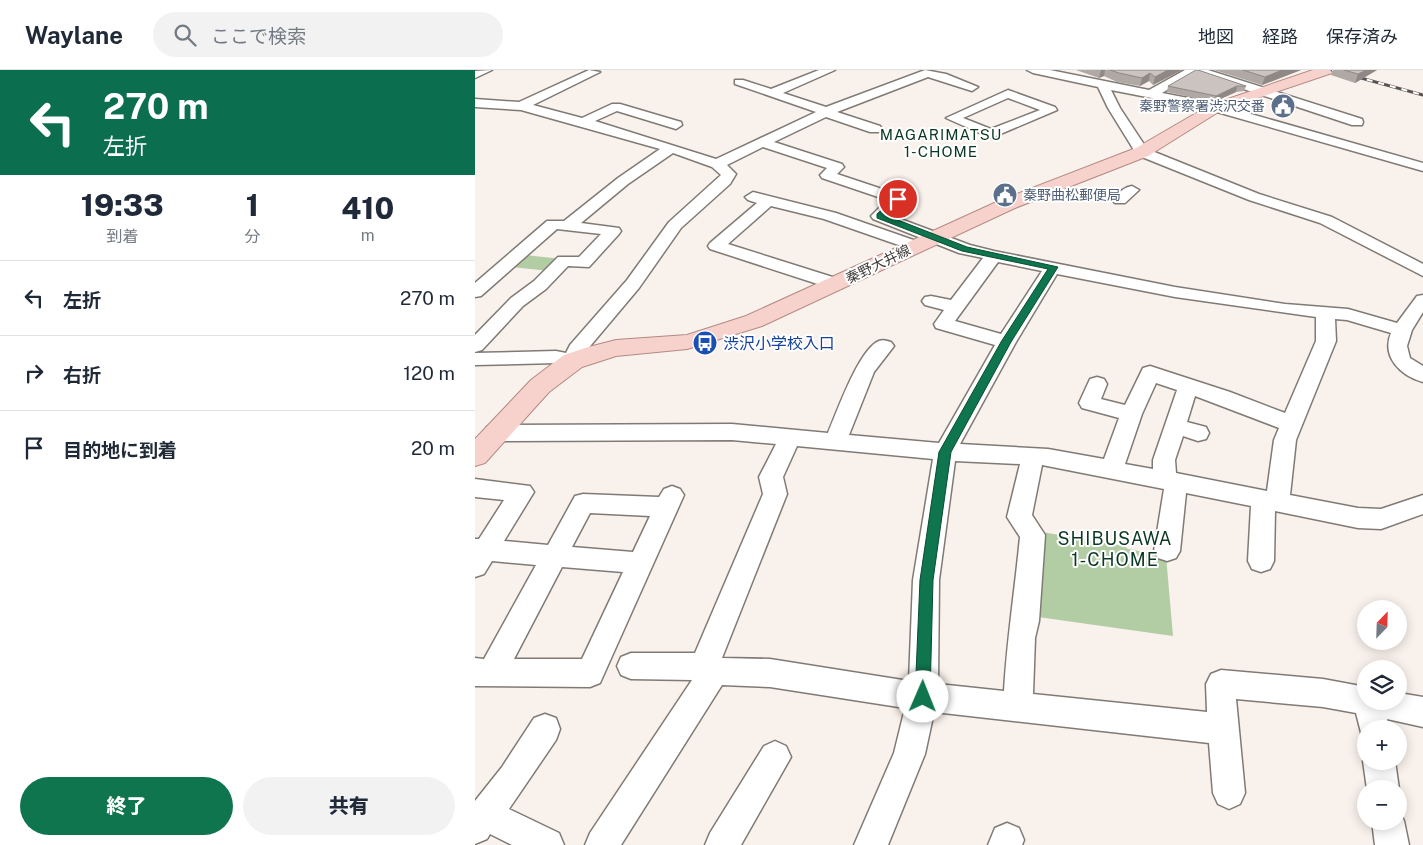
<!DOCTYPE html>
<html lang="ja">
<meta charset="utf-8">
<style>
body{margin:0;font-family:"Public Sans","Noto Sans JP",sans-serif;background:#f2f2f3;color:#1f2937;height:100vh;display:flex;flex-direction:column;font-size:19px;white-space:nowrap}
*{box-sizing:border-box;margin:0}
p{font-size:16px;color:#747a83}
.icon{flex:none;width:28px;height:28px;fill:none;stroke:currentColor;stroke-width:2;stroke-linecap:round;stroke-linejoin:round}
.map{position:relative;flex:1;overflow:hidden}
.side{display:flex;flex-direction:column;background:#fff;width:475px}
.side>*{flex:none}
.hud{background:#0b6e4f;color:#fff;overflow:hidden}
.needle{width:32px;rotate:23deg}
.fabs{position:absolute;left:882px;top:530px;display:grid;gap:10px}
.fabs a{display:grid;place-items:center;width:50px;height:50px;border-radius:50%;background:#fff;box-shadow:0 2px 12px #0003;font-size:25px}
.pin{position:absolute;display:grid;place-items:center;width:42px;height:42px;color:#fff;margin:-21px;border:2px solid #fff;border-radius:50%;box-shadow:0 1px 5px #0007}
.me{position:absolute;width:55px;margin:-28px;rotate:1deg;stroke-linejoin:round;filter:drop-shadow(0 0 4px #0008)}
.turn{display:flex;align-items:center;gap:18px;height:105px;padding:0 20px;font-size:22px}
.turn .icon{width:65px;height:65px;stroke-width:2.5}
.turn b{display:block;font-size:35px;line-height:42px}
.eta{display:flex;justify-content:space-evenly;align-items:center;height:85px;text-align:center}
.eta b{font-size:30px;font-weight:800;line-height:35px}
.primary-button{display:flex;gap:10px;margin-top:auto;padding:10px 20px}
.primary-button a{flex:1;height:58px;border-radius:30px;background:#0e754e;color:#fff;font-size:20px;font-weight:800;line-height:58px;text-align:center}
.primary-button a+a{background:#f2f2f3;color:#1f2937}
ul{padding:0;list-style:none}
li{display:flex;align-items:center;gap:15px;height:75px;padding:0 20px;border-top:1px solid #e0e1e3}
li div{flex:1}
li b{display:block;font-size:19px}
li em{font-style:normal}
header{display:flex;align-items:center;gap:30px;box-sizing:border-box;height:70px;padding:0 25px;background:#fff;border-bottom:1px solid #e0e1e3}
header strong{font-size:24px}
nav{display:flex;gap:28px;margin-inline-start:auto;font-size:18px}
.search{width:350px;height:45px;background:#f2f2f3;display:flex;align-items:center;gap:12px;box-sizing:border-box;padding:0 18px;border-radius:28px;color:#747a83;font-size:19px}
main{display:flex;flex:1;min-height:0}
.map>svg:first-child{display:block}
.green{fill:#b2cca4}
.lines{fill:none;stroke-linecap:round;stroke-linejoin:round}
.minor-casing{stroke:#807a75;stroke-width:3}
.major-casing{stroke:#b38a83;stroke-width:2}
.minor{fill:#fff;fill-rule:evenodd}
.major{fill:#f7d2cd;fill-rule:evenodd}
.rail-casing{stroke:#585451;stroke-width:3}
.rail{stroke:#fff;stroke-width:2;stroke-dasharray:6;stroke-linecap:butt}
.wall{fill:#afa8a4}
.shaded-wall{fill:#8e8886}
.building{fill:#cbc3bf;stroke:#8e8886}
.route{fill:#0e754e;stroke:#094c33}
.labels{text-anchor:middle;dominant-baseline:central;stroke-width:4;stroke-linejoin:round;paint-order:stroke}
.far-service-label{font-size:14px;fill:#4e5e75;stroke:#fff;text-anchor:end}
.far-street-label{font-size:14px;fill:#3f3c3a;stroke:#fff}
.far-neighbourhood-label{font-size:15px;letter-spacing:1px;fill:#0b3824;stroke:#fff}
.transit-label{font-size:16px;fill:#164399;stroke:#fff;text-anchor:start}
.neighbourhood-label{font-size:18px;letter-spacing:1px;fill:#0b3824;stroke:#fff}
</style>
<header>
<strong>Waylane</strong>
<div class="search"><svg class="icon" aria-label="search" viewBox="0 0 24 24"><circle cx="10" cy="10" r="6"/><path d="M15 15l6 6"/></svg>ここで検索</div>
<nav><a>地図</a><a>経路</a><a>保存済み</a></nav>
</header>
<main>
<section class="side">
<div class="hud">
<div class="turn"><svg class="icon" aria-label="left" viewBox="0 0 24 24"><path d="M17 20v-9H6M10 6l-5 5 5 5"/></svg><div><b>270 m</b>左折</div></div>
</div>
<div class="eta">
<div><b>19:33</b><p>到着</p></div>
<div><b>1</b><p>分</p></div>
<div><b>410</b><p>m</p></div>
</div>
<ul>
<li><svg class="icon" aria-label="left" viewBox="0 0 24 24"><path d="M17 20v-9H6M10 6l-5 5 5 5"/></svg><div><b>左折</b></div><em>270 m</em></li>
<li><svg class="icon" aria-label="right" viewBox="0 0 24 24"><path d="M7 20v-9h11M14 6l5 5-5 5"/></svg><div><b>右折</b></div><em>120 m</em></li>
<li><svg class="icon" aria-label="arrive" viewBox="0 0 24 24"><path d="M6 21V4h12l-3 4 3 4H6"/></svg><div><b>目的地に到着</b></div><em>20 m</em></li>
</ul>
<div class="primary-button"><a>終了</a><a>共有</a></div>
</section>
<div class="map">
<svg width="948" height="775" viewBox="0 0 948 775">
<rect width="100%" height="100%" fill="#f9f1eb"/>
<path class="green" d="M50,185L87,189L75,201L36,197Z
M567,462L649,476L653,479L691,486L698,566L563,547Z"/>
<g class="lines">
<defs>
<path id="minor" d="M17,0L0,8V1Z
M114,0L125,2L58,35L107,48L137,34H145L206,52L207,55L201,59L142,41L120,51L241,89L341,42L260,14V10H268L296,19L344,0H360L308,23L351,37L450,0L471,4L503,17L497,21L453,7L362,42L405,56L407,59L405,62H395L351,47L299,72L367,94L369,97L362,104L428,126L431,129L415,145L495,175L519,181L700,217L810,234L873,239L922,253L942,226L948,225V242L937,260L932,276L935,288L948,296V312C926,306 906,287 916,263L872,250L860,249L861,271L821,370L815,425L883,438L906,439L948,425V444L906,459L883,458L800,441L799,491L795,499L786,502L777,499L773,491L776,436L711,423L705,481L701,488L692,491L683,488L679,481L689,419L567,395L557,445L570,465L564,551L560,568L558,624L732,642L731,614L736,604L746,600L848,609L891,617V631H924V623L948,627V657L912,649L914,659H891V671L888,670L881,643L848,637L761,629L770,723L765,734L754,739L743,734L738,723L734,673L459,642L450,684L413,775H379L419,683L430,638L295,617L247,615L146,775H110L115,763L217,610L156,609L146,605L142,596L146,587L156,583H220L288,424L284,407L301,374L257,370L20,371L12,369L9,363L12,357L20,355L257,354L353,363C362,342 384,279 404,271C409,269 412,271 416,272L419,276L399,302L374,365L464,373L520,275L461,258L459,254L469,240L450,235L447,231L450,227L456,226L476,230L508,188L484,183L398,149L396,146L412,130L347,108L345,105L352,98L288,77L252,95L261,104L255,114L206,158L164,218L111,281L105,296L98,297L81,293L0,295V283L81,281L91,283L95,275L152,210L194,152L246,105L237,97L198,83L153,114L106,153L144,158L146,161L144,164L114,197L93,196L71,219L48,236L7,280L0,282V265L36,228L59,211L83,187H104L126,164L82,159L6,226L0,227V213L72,151H89L143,108L185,79L46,40L0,37V29L44,32ZM523,192L567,201L526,264L480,251ZM582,204L700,227L841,247V271L810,343L755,322L675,296L668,298L650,335L626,329L632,314L629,309L622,307L615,309L604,333L607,338L644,348L629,389L573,379L485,374L541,272ZM681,313L702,320L678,390V399L650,394L667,344ZM720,326L804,358L799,370L792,421L701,403L700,390L708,366L723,371L731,369L734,363L731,357L712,352ZM322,376L458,389L438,510L434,611L295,589L247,588L312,424L308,407ZM480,391L545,394L532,447L545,467C540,519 532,569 529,621L463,614L464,510Z
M552,0H575L674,20L710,0H733L887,49L888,52L887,55H877L720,3L687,23L734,32L948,93V101L728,38L636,20L645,38L672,79L784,124L857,147L948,194V206L845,153L774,130L662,85L633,38L623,17L558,3Z
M533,20L580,37L582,40L516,68L471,48ZM533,28L565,40L516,59L488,48Z
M657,116L664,120L650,133H640L637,130C642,124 649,117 657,116Z
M278,122L361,143L447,173L449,176L447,179H435L349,149L296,136L253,174L367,210L370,214L367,218H355L235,179L233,176L235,173L282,133L273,130L270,127Z
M0,409L55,416L59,422L29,471L73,475L100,426L108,424L184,427L189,419L197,416L205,419L209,425L125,613L115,617L0,616V588L9,589L61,495L17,491L9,504L0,507V469H4L29,430L0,427ZM115,443L175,446L158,482L97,477ZM87,497L148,502L107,589H39Z
M70,644L81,648L85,659L81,670L34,739L84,763L89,775H37L15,764L12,769L0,774V731L27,697L59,648Z
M300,671L311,676L316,687L266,775H230L235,763L289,676Z
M891,684V691H920L924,719V720L892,719L888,691Z
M924,739L929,751L934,775H900L897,751H924Z
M532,753L544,758L549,770L547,775H513L520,758Z"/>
<path id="major" d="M838,0H859L857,3L745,41L673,86L540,138L287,256L212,279L141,286L107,297L74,322L10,393L0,396V369L56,310L89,285L110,278L141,270L212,265L271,246L526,130L661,78L735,35Z"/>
</defs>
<use href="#minor" class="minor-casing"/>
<use href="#major" class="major-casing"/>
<use href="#minor" class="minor"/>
<use href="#major" class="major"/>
<defs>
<path id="rail" d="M857,0L948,25"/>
</defs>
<use href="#rail" class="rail-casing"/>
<use href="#rail" class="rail"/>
</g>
<path class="wall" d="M601,0H707L678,15L674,11L665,16L642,12L629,6L624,8Z
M739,0H826L787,15Z
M858,0H902L880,13L856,5Z
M693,16H771L769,21L761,22L739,32L692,22Z"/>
<path class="shaded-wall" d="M626,0H630L629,6L624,8Z
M693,0H707L678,15L680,7Z
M807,0H826L787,15L790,7Z
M891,0H902L880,13L883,4Z
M675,3L674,11L665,16L667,8Z
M762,16L761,22L739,32L741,26Z"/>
<path class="building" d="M635,0H693L680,7L675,3L667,8L644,3Z
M721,0H723L771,16H762L741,26L693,16Z
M768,0H807L790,7Z
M869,0H891L883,4Z"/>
<path class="route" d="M421,127L427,129L410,145L492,177L583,197L536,272L476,382L458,510L455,627L453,632L448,634L443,632L440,627L445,510L464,382L526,272L573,199L487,181L402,148V144Z"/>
<defs>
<symbol id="civic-disc" viewBox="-11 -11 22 22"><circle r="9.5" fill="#5c6f8a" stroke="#fff"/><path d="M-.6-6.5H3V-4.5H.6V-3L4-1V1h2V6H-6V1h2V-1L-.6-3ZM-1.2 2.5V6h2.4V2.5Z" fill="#fff"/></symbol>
<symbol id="bus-disc" viewBox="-11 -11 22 22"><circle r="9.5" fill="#1a4fb4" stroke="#fff"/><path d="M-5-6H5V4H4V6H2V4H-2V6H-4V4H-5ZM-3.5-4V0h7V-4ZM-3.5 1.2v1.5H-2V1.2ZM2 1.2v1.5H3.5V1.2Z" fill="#fff"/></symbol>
</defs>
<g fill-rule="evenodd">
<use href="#civic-disc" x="794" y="22" width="28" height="28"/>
<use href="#civic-disc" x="516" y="111" width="28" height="28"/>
<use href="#bus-disc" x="216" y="259" width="28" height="28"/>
</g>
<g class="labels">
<g class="far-service-label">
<text x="790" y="36">秦野警察署渋沢交番</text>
<text x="548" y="125" text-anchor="start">秦野曲松郵便局</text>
</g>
<g class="far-street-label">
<text transform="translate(403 194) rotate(-26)">秦野大井線</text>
</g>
<g class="far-neighbourhood-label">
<text x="466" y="64">MAGARIMATSU<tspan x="466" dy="17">1-CHOME</tspan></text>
</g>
<g class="transit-label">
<text x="248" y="273">渋沢小学校入口</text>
</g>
<g class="neighbourhood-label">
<text x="640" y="468">SHIBUSAWA<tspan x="640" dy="21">1-CHOME</tspan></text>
</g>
</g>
</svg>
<div class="fabs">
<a><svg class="needle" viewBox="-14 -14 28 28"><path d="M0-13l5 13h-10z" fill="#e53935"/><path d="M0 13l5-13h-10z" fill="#747a83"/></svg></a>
<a><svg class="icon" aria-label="layers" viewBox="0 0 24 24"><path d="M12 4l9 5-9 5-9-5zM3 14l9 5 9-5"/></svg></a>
<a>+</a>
<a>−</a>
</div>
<div class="pin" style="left:423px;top:129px;background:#d93025"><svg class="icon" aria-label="arrive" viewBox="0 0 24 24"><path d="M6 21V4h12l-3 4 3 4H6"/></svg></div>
<svg class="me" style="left:448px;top:627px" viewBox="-20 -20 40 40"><circle r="19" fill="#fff"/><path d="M0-13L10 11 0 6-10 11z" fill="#0e754e"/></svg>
</div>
</main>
